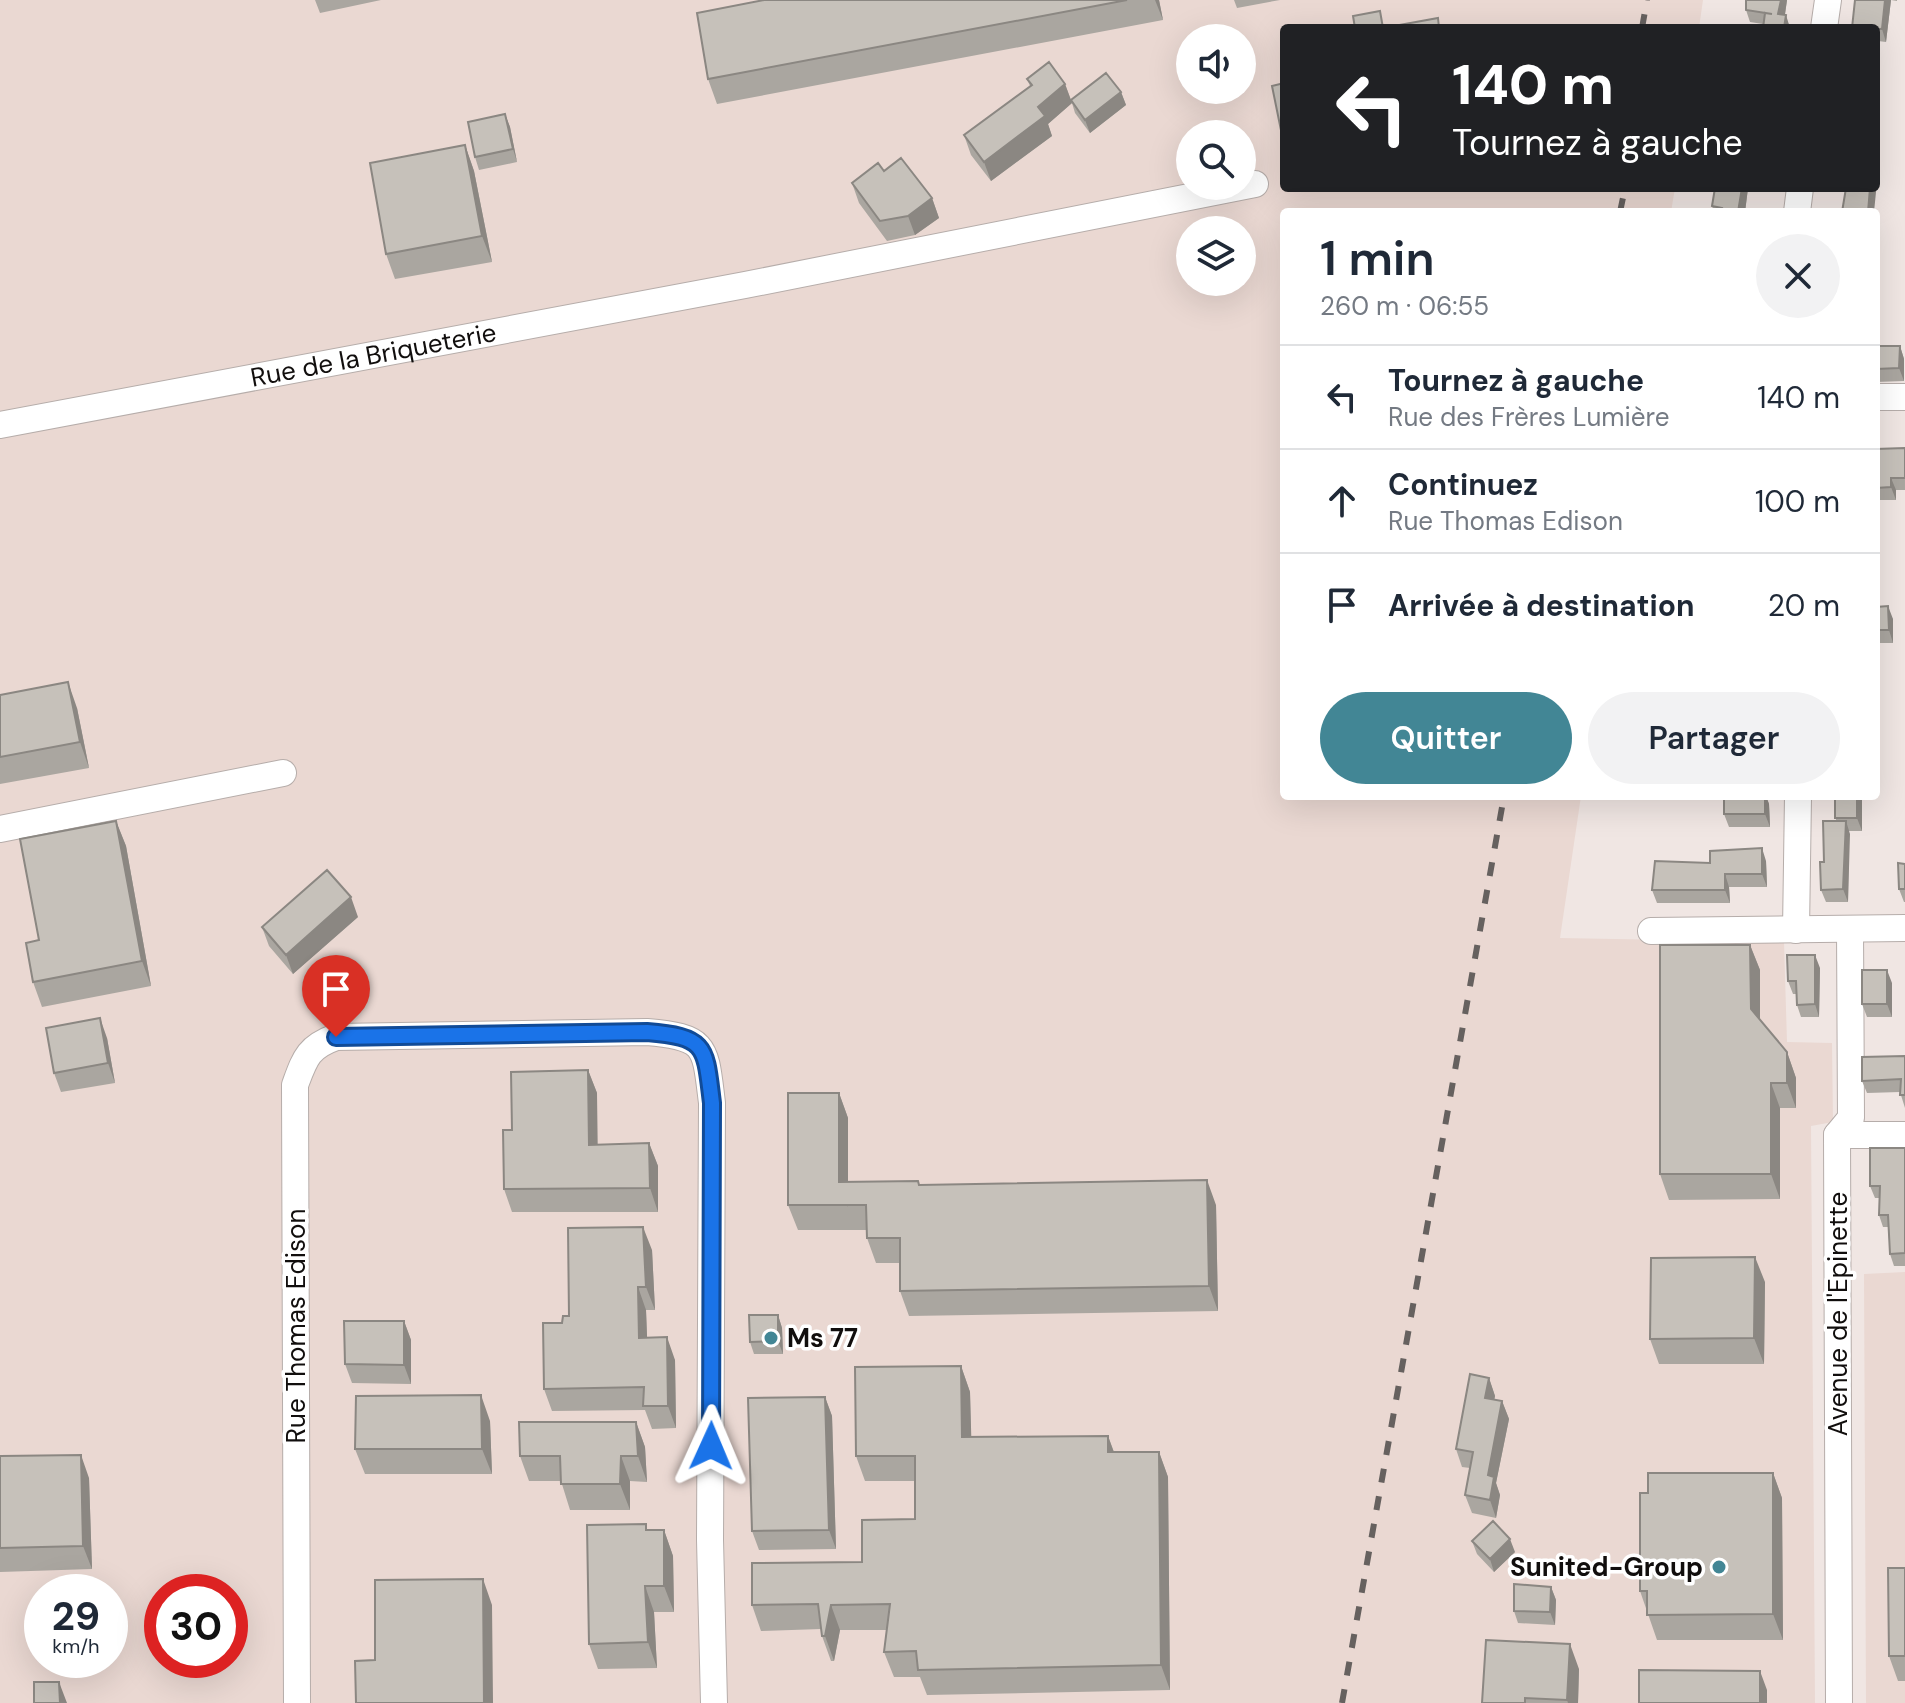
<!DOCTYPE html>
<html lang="fr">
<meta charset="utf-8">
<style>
body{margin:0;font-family:"DM Sans",sans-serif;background:#f2f2f3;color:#1f2937;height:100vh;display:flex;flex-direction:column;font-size:30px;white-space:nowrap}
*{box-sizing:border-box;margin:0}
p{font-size:26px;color:#747a83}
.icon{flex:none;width:44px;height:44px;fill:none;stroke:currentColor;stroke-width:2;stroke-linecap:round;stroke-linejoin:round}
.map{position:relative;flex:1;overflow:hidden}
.drawer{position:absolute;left:1280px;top:208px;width:600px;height:592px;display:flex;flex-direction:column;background:#fff;border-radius:8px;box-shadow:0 8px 32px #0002}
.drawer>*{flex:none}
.banner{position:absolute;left:1280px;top:24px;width:600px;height:168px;border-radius:8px;box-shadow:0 8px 32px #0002;background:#202124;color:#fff;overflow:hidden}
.buttons{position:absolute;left:1176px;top:24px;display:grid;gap:16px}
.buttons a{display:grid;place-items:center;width:80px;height:80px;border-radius:50%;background:#fff;box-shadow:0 8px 32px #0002;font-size:40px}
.speed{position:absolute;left:24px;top:1574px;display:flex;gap:16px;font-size:40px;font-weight:700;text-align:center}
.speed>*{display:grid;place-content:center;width:104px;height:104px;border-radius:50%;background:#fff;box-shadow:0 8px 32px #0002;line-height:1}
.speed small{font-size:20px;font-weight:400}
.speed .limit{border:12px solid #d22;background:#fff;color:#111}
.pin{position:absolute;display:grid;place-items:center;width:68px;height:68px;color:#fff;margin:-82px -34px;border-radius:50% 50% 50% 0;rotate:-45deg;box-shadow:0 0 8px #0007}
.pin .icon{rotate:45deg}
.me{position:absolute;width:88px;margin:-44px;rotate:1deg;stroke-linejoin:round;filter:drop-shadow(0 0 6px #0008)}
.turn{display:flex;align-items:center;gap:28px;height:168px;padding:0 40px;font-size:36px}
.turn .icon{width:104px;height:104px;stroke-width:2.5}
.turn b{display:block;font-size:56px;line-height:68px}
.round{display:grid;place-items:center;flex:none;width:84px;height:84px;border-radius:42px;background:#f2f2f3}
.head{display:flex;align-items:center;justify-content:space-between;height:136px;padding:0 40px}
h1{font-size:48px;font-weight:600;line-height:60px}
.primary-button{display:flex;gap:16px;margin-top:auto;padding:16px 40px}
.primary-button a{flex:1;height:92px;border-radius:48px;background:#428695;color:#fff;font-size:32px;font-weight:600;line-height:92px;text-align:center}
.primary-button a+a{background:#f2f2f3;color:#1f2937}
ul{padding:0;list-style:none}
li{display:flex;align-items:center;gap:24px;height:104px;padding:0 40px;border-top:2px solid #e0e1e3}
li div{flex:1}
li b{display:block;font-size:30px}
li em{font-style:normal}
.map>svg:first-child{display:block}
.built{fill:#ead8d2;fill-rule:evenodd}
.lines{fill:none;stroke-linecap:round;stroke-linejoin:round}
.minor-casing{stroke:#b6adaa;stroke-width:28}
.minor{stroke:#fff;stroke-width:26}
.rail{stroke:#66615f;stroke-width:6;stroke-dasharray:14 14;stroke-linecap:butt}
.wall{fill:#aaa6a0}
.shaded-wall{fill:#8b8782}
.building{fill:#c6c1ba;stroke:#8b8782;stroke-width:2}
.route-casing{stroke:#114b97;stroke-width:20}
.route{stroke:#1a73e8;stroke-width:14}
.poi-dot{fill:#428695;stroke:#fff;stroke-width:3}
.labels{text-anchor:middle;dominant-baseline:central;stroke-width:7;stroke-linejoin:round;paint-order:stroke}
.street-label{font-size:26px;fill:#110e0d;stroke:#fff}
.poi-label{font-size:26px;font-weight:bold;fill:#110e0d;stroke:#fff;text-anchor:start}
</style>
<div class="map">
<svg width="1905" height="1703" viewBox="0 0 1905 1703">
<rect width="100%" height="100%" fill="#f0e6e3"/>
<path class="built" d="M0,0H1703L1699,28H1284V188H1675L1671,212H1284V796H1581L1560,938L1784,942L1787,1042L1832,1043L1833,1122L1811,1126L1815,1703H0ZM1190,38H1242V90H1190ZM1190,134H1242V186H1190ZM1190,230H1242V282H1190ZM42,1592H110V1660H42ZM162,1592H230V1660H162Z
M1905,1272V1703H1866L1864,1274Z"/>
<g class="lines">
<defs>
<g id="minor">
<path d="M1824,28L1828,0"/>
<path d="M1797,212L1800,188"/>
<path d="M1876,397H1905"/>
<path id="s1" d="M0,425L745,285L1255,184"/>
<path d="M0,829L283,773"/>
<path d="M1796,930L1798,796"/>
<path d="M1651,931L1905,928"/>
<path d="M1837,1135H1905"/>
<path d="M297,1703L295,1085C305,1058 308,1047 336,1037L647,1032C708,1037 705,1047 712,1103L710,1540L714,1703"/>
<path d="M1839,1703L1837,1135L1851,1118L1850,929"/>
</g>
</defs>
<use href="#minor" class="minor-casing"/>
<use href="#minor" class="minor"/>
<path class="rail" d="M1642,28L1647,0
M1620,212L1625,188
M1342,1703L1504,796"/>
</g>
<path class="wall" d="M315,0H381L320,13Z
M764,0H1159L1163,20L717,104L708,79Z
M1234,0H1280L1237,8Z
M1787,0L1785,15L1790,28H1763V24L1750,22L1746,10Z
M1855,0H1897V1L1891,0L1886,42L1878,41L1876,51V28Z
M1027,79L1065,84L1071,100L1121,92L1126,105L1090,133L1075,113L1072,103L1048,124L1052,136L991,181L971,155L964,135L1030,86Z
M505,114L510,127L517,162L479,170L475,157Z
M465,145L474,171L492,262L395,279L386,254Z
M884,171L932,198L939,218L915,235L887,241L859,203L852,183Z
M1715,188H1748L1745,212H1714L1712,206Z
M1876,346H1900L1904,359V381L1876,382Z
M1905,448V490H1896V500H1876V449Z
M1876,607L1893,619V643H1876Z
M0,695L77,708L89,768L0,784Z
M1765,796H1766L1769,804L1770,827H1729L1724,814Z
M1835,796H1862V831H1849L1848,902H1826L1821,890L1824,862L1836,821Z
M116,821L126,846L151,986L42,1007L33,982Z
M1766,861L1767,887H1729L1730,903H1657L1652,890L1710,863Z
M1905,864V902H1904L1899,889Z
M358,917L293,974L269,946L262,927Z
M1750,945L1760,970V1020L1787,1052L1796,1078V1108H1780V1199L1669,1200L1660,1174Z
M1820,968L1819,1017H1801L1797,1005L1796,994H1793L1788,981Z
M1892,983V1017H1867L1862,1004Z
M107,1038L115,1083L61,1092L54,1073Z
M1905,1056V1108L1900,1092L1867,1093L1862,1081Z
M588,1070L597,1093V1145L649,1143L658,1166V1212H512L504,1189L512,1130Z
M839,1093L848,1118V1182L920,1185L1216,1205L1218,1311L909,1316L900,1291V1263H876L867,1238V1230H798L788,1205Z
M1905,1148V1266H1894L1890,1254L1888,1227H1883L1879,1215V1198H1875L1870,1186Z
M652,1250L655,1310H646L647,1338L675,1360L676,1428L652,1429L645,1410L552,1411L544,1389L569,1316Z
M1765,1282L1764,1364H1659L1650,1339Z
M778,1315L782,1328L783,1354H754L750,1342Z
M404,1321L411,1340V1384L352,1383L345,1364Z
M961,1366L970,1392L971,1437L1108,1436L1114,1452H1159L1168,1477L1170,1690L927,1695L920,1677H894L884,1652L887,1630H840L834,1661H831L822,1636L821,1629L761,1631L752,1605L862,1562L915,1519V1481H865L856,1456Z
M1489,1378L1495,1396L1494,1400L1502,1401L1509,1419L1496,1483L1500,1495L1496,1518L1472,1513L1465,1495L1470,1468L1462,1467L1456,1449Z
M825,1397L832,1416L836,1549L759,1550L752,1531Z
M490,1421L492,1474H365L355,1449Z
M636,1422L645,1447L647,1482L630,1481V1510H570L561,1481H529L520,1456Z
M0,1456L89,1478L92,1569L0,1572Z
M1773,1473L1782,1498L1783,1640H1657L1640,1591L1648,1493Z
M649,1530H664L673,1556L674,1612H654L657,1668L598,1669L589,1644Z
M1472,1541L1515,1552L1494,1572L1477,1554Z
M1905,1568V1681H1898L1889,1656Z
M1551,1587L1556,1600L1555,1625L1518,1623L1514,1611Z
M1579,1669L1578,1703H1482Z"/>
<path class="shaded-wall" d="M1155,0H1159L1163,20Z
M1781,0H1787L1783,27L1778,14Z
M1885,0H1891L1886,42L1882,29Z
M1786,15L1790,28H1784Z
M1065,84L1072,103L1048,124L1052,136L991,181L984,162L1038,107Z
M1121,92L1126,105L1090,133L1085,120Z
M505,114L510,127L517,162L513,149Z
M465,145L474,171L492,262L482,236Z
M1876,155L1879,162L1874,212H1868L1870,188H1876Z
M1742,188H1748L1745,212H1738Z
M932,198L939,218L915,235L908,216Z
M1900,346L1904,359V381L1899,368Z
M1891,478L1896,490V500L1891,487Z
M1888,606L1893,619V643L1889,630Z
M68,682L77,708L89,768L80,742Z
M1765,796H1766L1769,804L1770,827L1765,814Z
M1857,796H1862V831L1857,818Z
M116,821L126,846L151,986L142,961Z
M1846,821L1850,834L1848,902L1843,889Z
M1762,848L1766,861L1767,887L1762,874Z
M1725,874L1729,887L1730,903L1725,890Z
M351,897L358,917L293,974L286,955Z
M1750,945L1760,970V1034L1751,1009Z
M1815,955L1820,968L1819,1017L1815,1004Z
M1887,970L1892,983V1017L1887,1004Z
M100,1018L107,1038L115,1083L108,1063Z
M1787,1052L1796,1078V1108L1787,1083Z
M588,1070L597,1093L598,1168L589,1145Z
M1771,1083L1780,1108V1199L1771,1174Z
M839,1093L848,1118V1207L839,1182Z
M649,1143L658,1166V1212L650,1188Z
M1207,1180L1216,1205L1218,1311L1209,1286Z
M643,1227L652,1250L655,1310L646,1287Z
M1755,1257L1765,1282L1764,1364L1754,1338Z
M638,1287L646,1310L648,1361L639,1338Z
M778,1315L782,1328L783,1354L778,1341Z
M404,1321L411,1340V1384L404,1365Z
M667,1337L675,1360L676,1428L668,1406Z
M961,1366L970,1392L972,1462L962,1437Z
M1489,1378L1495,1396L1491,1416L1485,1398Z
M481,1395L490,1421L492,1474L482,1449Z
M825,1397L832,1416L836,1549L829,1530Z
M1502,1401L1509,1419L1496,1483L1500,1495L1496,1518L1490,1500L1488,1475Z
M636,1422L645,1447L647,1482L638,1456Z
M1108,1436L1117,1461L1108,1452Z
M1159,1452L1168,1477L1170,1690L1161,1665Z
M81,1455L89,1478L92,1569L83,1546Z
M621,1456L630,1481V1510L620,1484Z
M1773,1473L1782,1498L1783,1640L1773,1614Z
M664,1530L673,1556L674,1612L664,1586Z
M1510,1539L1515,1552L1494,1572L1490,1559Z
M483,1579L492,1605L493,1703H484Z
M645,1586L654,1612L657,1668L648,1642Z
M1551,1587L1556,1600L1555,1625L1550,1612Z
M831,1605L840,1630L834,1661L825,1636Z
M1570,1644L1579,1669L1578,1703H1568L1567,1700Z
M1760,1671L1767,1690V1703H1760Z
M59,1682L67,1703H60Z"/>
<path class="building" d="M764,0H1127L708,79L697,13Z
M1746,0H1781L1778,14L1786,15L1784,28H1763L1765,13L1772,14L1746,10Z
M1855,0H1885L1882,29L1852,28Z
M1380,11L1383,28H1355L1353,16Z
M1438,18L1439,28H1383Z
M1049,62L1065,84L1038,107L1045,116L984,162L964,135L1032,85L1027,79Z
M1106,73L1121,92L1085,120L1071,100Z
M1284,83V145L1272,86Z
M505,114L513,149L475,157L468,122Z
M465,145L482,236L386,254L370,163Z
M901,158L932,198L908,216L880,221L852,183L878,163L884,171Z
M1715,188H1742L1738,212H1721L1722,208L1712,206Z
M1846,188H1870L1868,212H1842Z
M1876,346H1900L1899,368L1876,369Z
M1905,448V478H1891V487L1876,488V449Z
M1888,606L1889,630H1876V607Z
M68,682L80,742L0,757V695Z
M1724,796H1765V814H1724Z
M1835,796H1857V818H1835Z
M116,821L142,961L33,982L26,943L39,940L20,839Z
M1823,821H1846L1843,889L1821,890L1820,862H1824Z
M1762,848V874H1725V890H1652L1655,861L1710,863V851Z
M1898,863L1905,864V889H1899Z
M327,870L351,897L286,955L262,927Z
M1660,945H1750L1751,1009L1787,1052V1083H1771V1174H1660Z
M1787,955H1815V1004L1797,1005L1796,981H1788Z
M1862,970H1887V1004H1862Z
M100,1018L108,1063L54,1073L46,1028Z
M1905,1056V1095H1900L1901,1079L1862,1081V1057Z
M588,1070L589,1145L649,1143L650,1188L504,1189L503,1130H512L511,1072Z
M788,1093H839V1182L918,1181L919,1185L1207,1180L1209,1286L900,1291V1238H867L866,1205H788Z
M1870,1148H1905V1253L1890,1254L1888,1215H1879L1880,1186H1870Z
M643,1227L646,1287H638L639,1338L667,1337L668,1406H643L644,1387L544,1389L543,1323H562L563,1316H569L568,1228Z
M1755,1257L1754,1338L1650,1339L1651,1258Z
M749,1315H778V1341L750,1342Z
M344,1321H404V1365L345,1364Z
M961,1366L962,1437L1108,1436V1452H1159L1161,1665L918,1670L916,1651L884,1652L890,1604L831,1605L825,1636H822L818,1604L752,1605V1563L862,1562V1520L915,1519V1456H856L855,1367Z
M1470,1374L1489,1378L1485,1398L1502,1401L1488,1475L1494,1477L1490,1500L1465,1495L1473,1452L1456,1449Z
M481,1395L482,1449H355L356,1396Z
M825,1397L829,1530L752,1531L748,1398Z
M519,1422H636L638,1456H621L620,1484H561L560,1456H520Z
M81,1455L83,1546L0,1548V1456Z
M1648,1473H1773V1614L1647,1615V1591H1640V1493H1648Z
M1493,1521L1510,1539L1490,1559L1472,1541Z
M646,1524V1530H664V1586H645L648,1642L589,1644L587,1525Z
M1888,1568H1905V1656H1889Z
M483,1579L484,1703H356L355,1661L375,1660V1580Z
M1514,1584L1551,1587L1550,1612L1514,1611Z
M1486,1640L1570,1644L1567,1700L1525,1698V1703H1482Z
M1639,1670L1760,1671V1703H1639Z
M34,1682H59L60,1703H34Z"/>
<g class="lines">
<defs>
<path id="route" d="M336,1037L647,1032C708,1037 705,1047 712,1103L711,1446"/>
</defs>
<use href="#route" class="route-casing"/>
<use href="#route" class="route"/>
</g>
<g class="poi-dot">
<circle cx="771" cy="1338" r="8"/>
<circle cx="1719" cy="1567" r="8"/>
</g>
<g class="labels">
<g class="street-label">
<text stroke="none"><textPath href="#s1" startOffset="380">Rue de la Briqueterie</textPath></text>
<text transform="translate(1838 1314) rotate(-90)">Avenue de l'Epinette</text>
<text transform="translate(296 1326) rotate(-90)">Rue Thomas Edison</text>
</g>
<g class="poi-label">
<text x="787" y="1338">Ms 77</text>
<text x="1703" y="1567" text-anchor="end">Sunited-Group</text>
</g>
</g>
</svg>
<div class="buttons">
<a><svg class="icon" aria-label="sound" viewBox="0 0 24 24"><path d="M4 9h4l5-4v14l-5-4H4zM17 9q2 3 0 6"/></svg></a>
<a><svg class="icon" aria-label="search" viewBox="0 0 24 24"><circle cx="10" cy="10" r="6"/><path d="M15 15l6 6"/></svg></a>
<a><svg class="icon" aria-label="layers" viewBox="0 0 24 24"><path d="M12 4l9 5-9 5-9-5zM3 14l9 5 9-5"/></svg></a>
</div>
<div class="speed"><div>29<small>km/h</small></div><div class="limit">30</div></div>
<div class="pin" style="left:336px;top:1037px;background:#d93025"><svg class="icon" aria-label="arrive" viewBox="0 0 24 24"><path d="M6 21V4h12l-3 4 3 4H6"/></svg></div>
<svg class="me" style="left:711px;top:1446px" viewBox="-20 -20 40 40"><path d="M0-17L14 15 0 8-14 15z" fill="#1a73e8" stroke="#fff" stroke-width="4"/></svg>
<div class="banner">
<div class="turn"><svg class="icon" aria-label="left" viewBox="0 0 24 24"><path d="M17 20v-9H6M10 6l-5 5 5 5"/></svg><div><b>140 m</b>Tournez à gauche</div></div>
</div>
<section class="drawer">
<div class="head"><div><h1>1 min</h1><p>260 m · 06:55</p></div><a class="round"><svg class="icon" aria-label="close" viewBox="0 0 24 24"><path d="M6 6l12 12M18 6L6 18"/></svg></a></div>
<ul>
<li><svg class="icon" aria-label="left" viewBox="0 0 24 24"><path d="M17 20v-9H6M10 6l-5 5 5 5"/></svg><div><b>Tournez à gauche</b><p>Rue des Frères Lumière</p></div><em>140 m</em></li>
<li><svg class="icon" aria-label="ahead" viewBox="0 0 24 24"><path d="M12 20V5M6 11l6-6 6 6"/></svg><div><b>Continuez</b><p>Rue Thomas Edison</p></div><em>100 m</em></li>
<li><svg class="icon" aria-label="arrive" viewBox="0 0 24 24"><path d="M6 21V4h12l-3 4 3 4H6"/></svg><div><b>Arrivée à destination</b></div><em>20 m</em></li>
</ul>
<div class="primary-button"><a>Quitter</a><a>Partager</a></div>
</section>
</div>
